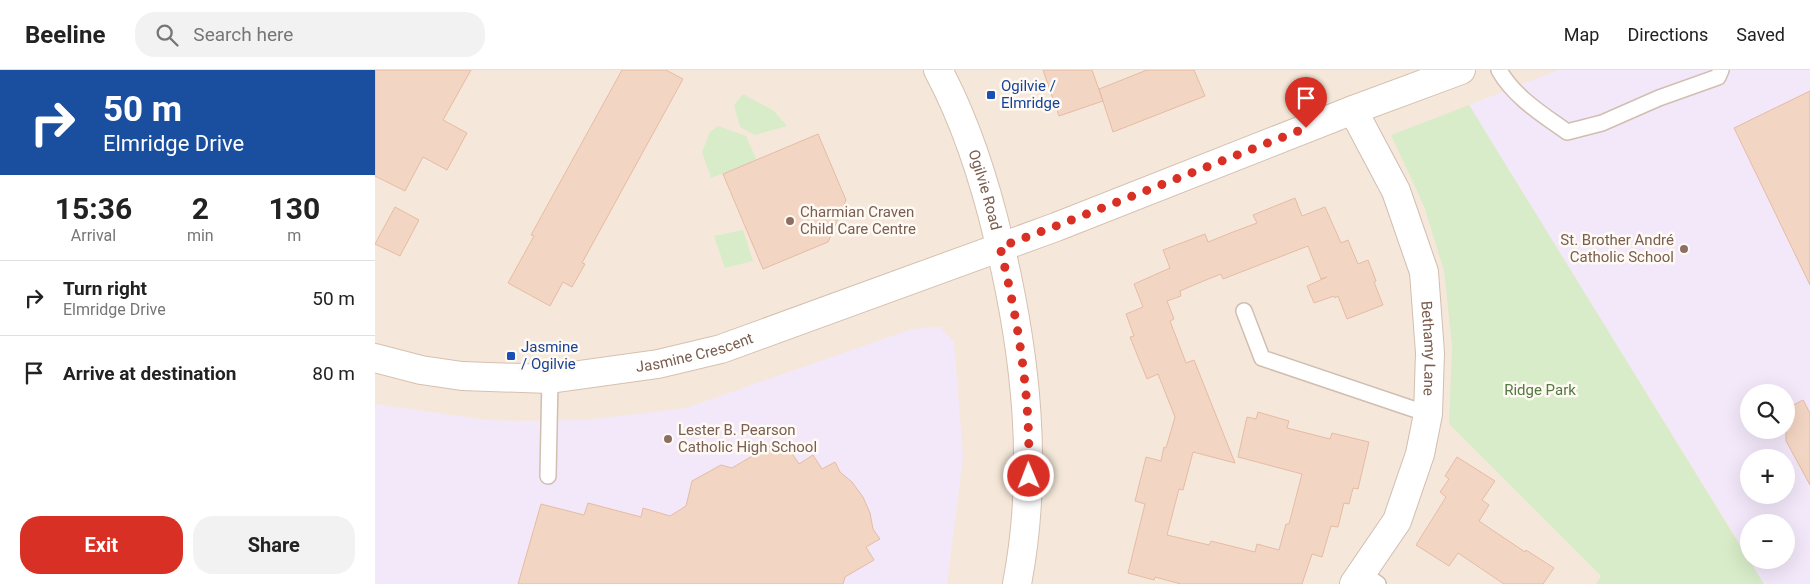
<!DOCTYPE html>
<meta charset="utf-8">
<style>
body{margin:0;font-family:Roboto,sans-serif;background:#f2f2f2;color:#222;height:100vh;display:flex;flex-direction:column;font-size:19px;white-space:nowrap}
*{box-sizing:border-box;margin:0}
p{font-size:16px;color:#767676}
.icon{flex:none;width:28px;height:28px;fill:none;stroke:currentColor;stroke-width:2;stroke-linecap:round;stroke-linejoin:round}
.map{position:relative;flex:1;overflow:hidden}
.sheet{display:flex;flex-direction:column;background:#fff;width:375px}
.sheet>*{flex:none}
.banner{background:#1a4fa0;color:#fff;overflow:hidden}
.buttons{position:absolute;left:1365px;top:314px;display:grid;gap:10px}
.buttons a{display:grid;place-items:center;width:55px;height:55px;border-radius:50%;background:#fff;box-shadow:0 5px 20px #0002;font-size:25px}
.pin{position:absolute;display:grid;place-items:center;width:42px;height:42px;color:#fff;margin:-51px -21px;border-radius:50% 50% 50% 0;rotate:-45deg;box-shadow:0 0 5px #0007}
.pin .icon{rotate:45deg}
.me{position:absolute;width:55px;margin:-28px;rotate:359deg;stroke-linejoin:round;filter:drop-shadow(0 0 4px #0008)}
.turn{display:flex;align-items:center;gap:18px;height:105px;padding:0 20px;font-size:22px}
.turn .icon{width:65px;height:65px;stroke-width:2.5}
.turn b{display:block;font-size:35px;line-height:42px}
.eta{display:flex;justify-content:space-evenly;align-items:center;height:85px;text-align:center}
.eta b{font-size:30px;font-weight:700;line-height:35px}
.button{display:flex;gap:10px;margin-top:auto;padding:10px 20px}
.button a{flex:1;height:58px;border-radius:20px;background:#d93025;color:#fff;font-size:20px;font-weight:700;line-height:58px;text-align:center}
.button a+a{background:#f2f2f2;color:#222}
ul{padding:0;list-style:none}
li{display:flex;align-items:center;gap:15px;height:75px;padding:0 20px;border-top:1px solid #e0e0e0}
li div{flex:1}
li b{display:block;font-size:19px}
li em{font-style:normal}
header{display:flex;align-items:center;gap:30px;box-sizing:border-box;height:70px;padding:0 25px;background:#fff;border-bottom:1px solid #e0e0e0}
header strong{font-size:24px}
nav{display:flex;gap:28px;margin-inline-start:auto;font-size:18px}
.search{width:350px;height:45px;background:#f2f2f2;display:flex;align-items:center;gap:12px;box-sizing:border-box;padding:0 18px;border-radius:20px;color:#767676;font-size:19px}
main{display:flex;flex:1;min-height:0}
.map>svg:first-child{display:block}
.residential{fill:#f5e8da;fill-rule:evenodd}
.education{fill:#f3e8fa;fill-rule:evenodd}
.green{fill:#d8ecc9}
.building{fill:#f3d5c3;stroke:#e6bba3}
.lines{fill:none;stroke-linecap:round;stroke-linejoin:round}
.lane-casing{stroke:#d1beb0;stroke-width:18}
.street-casing{stroke:#d1beb0;stroke-width:30}
.secondary-casing{stroke:#d6c0b0;stroke-width:30}
.lane{stroke:#fff;stroke-width:15}
.street{stroke:#fff;stroke-width:28}
.secondary{stroke:#fff;stroke-width:28}
.route{stroke:#d93025;stroke-width:9;stroke-dasharray:0 16.2}
.transit-dot{fill:#1a4fb4;stroke:#fffaf3;stroke-width:2}
.education-dot{fill:#8d6e63;stroke:#fffaf3;stroke-width:2}
.labels{text-anchor:middle;dominant-baseline:central;stroke-width:5;stroke-linejoin:round;paint-order:stroke}
.transit-label{font-size:15px;fill:#164399;stroke:#fffaf3;text-anchor:start}
.street-label{font-size:15px;fill:#7a5c4d;stroke:#fffaf3}
.education-label{font-size:15px;fill:#785e54;stroke:#fffaf3;text-anchor:start}
.park-label{font-size:15px;fill:#537a41;stroke:#fffaf3}
</style>
<header>
<strong>Beeline</strong>
<div class="search"><svg class="icon" aria-label="search" viewBox="0 0 24 24"><circle cx="10" cy="10" r="6"/><path d="M15 15l6 6"/></svg>Search here</div>
<nav><a>Map</a><a>Directions</a><a>Saved</a></nav>
</header>
<main>
<section class="sheet">
<div class="banner">
<div class="turn"><svg class="icon" aria-label="right" viewBox="0 0 24 24"><path d="M7 20v-9h11M14 6l5 5-5 5"/></svg><div><b>50 m</b>Elmridge Drive</div></div>
</div>
<div class="eta">
<div><b>15:36</b><p>Arrival</p></div>
<div><b>2</b><p>min</p></div>
<div><b>130</b><p>m</p></div>
</div>
<ul>
<li><svg class="icon" aria-label="right" viewBox="0 0 24 24"><path d="M7 20v-9h11M14 6l5 5-5 5"/></svg><div><b>Turn right</b><p>Elmridge Drive</p></div><em>50 m</em></li>
<li><svg class="icon" aria-label="arrive" viewBox="0 0 24 24"><path d="M6 21V4h12l-3 4 3 4H6"/></svg><div><b>Arrive at destination</b></div><em>80 m</em></li>
</ul>
<div class="button"><a>Exit</a><a>Share</a></div>
</section>
<div class="map">
<svg width="1435" height="514" viewBox="0 0 1435 514">
<rect width="100%" height="100%" fill="#fdf6ec"/>
<path class="residential" d="M0,0H1435V514H0ZM1374,322H1411V360H1374ZM1374,388H1411V425H1374ZM1374,452H1411V490H1374Z"/>
<path class="education" d="M1184,0H1435V514H1389L1374,490H1411V452H1374V489L1094,35ZM1374,322H1411V360H1374ZM1374,388H1411V425H1374Z
M565,257L579,272L588,387L572,514H0V334L112,350L140,351L211,350L311,338L537,259Z"/>
<path class="green" d="M368,24L399,41L412,56L380,65L365,57L359,35Z
M1094,35L1374,490L1389,514H1221L1226,506L1074,354L1077,276L1069,201L1049,136L1016,65Z
M343,56L371,66L382,91L336,108L327,82L335,62Z
M368,160L378,191L350,198L339,166Z"/>
<path class="building" d="M0,0H96L68,50L92,63L72,100L48,87L30,121L0,106Z
M247,0H291L308,9L207,193L210,194L197,217L188,212L175,236L133,213L159,166L156,165Z
M668,0H717L728,31L684,46Z
M772,0H819L830,26L738,62L724,19Z
M1435,21V215L1359,58Z
M443,64L471,130L453,172L388,199L348,104Z
M920,128L927,146L950,137L966,173L973,170L983,194L993,190L1001,211L999,212L1008,235L972,249L963,226L960,228L959,226L939,233L932,216L952,207L946,209L933,176L848,209L846,204L826,212L805,221L806,226L792,231L799,249L795,251L811,293L819,290L860,393L818,382L808,420L804,419L792,465L834,475L836,471L880,482L882,474L904,480L911,454H914L927,404L863,387L872,347L881,349L883,342L914,351L912,358L955,369L957,363L994,372L983,419L978,418L974,434L969,433L963,457L956,456L947,487L937,484L927,514H806L780,507L779,510L753,503L770,434L760,431L771,387L786,391L789,377L791,378L800,347L783,304L772,309L755,267L759,266L751,244L768,237L759,214L795,198L788,180L830,164L833,172L858,162L882,153L878,145Z
M20,137L44,150L25,186L0,174Z
M1428,330L1435,343V415L1411,371V339Z
M394,376L416,382L424,394L438,385L447,399L460,392L465,402L477,412L488,427L495,443L498,459L505,469L491,477L499,490L470,507L468,514H143L166,434L209,445L213,433L266,447L268,438L295,446L311,436L317,411L346,395L357,398Z
M1082,387L1120,411L1107,430L1114,435L1104,451L1150,482L1151,480L1179,498L1168,514H1129L1083,483L1074,496L1041,475L1071,427L1065,422L1074,409L1070,406Z"/>
<g class="lines">
<defs>
<path id="lane" d="M1124,0C1139,27 1167,44 1192,62L1227,53L1284,28L1343,7L1346,0
M869,241L887,288L1053,344
M173,406L175,309
M987,503L1003,514"/>
<g id="street">
<path id="s1" d="M978,40L1021,121L1049,202L1055,283L1053,344L1045,384L1022,451L979,514"/>
</g>
<g id="secondary">
<path id="s2" d="M563,0C592,54 610,112 624,171C651,284 664,399 642,514"/>
<path id="s3" d="M0,288L46,300L87,306L175,309L283,294L346,279L681,157L978,40L1086,0"/>
</g>
</defs>
<use href="#lane" class="lane-casing"/>
<use href="#street" class="street-casing"/>
<use href="#secondary" class="secondary-casing"/>
<use href="#lane" class="lane"/>
<use href="#street" class="street"/>
<use href="#secondary" class="secondary"/>
</g>
<g class="lines">
<path class="route" d="M654,406C654,388 654,370 653,352C650,293 639,234 625,177L681,156L931,58"/>
</g>
<g class="transit-dot">
<rect x="611" y="20" width="10" height="10" rx="2.5"/>
<rect x="131" y="281" width="10" height="10" rx="2.5"/>
</g>
<g class="education-dot">
<circle cx="415" cy="151" r="5"/>
<circle cx="1309" cy="179" r="5"/>
<circle cx="293" cy="369" r="5"/>
</g>
<g class="labels">
<g class="transit-label">
<text x="626" y="16">Ogilvie /<tspan x="626" dy="17">Elmridge</tspan></text>
<text x="146" y="277">Jasmine<tspan x="146" dy="17">/ Ogilvie</tspan></text>
</g>
<g class="street-label">
<text stroke="none"><textPath href="#s2" startOffset="129">Ogilvie Road</textPath></text>
<text stroke="none"><textPath href="#s1" startOffset="254">Bethamy Lane</textPath></text>
<text stroke="none"><textPath href="#s3" startOffset="324">Jasmine Crescent</textPath></text>
</g>
<g class="education-label">
<text x="425" y="142">Charmian Craven<tspan x="425" dy="17">Child Care Centre</tspan></text>
<text x="1299" y="170" text-anchor="end">St. Brother André<tspan x="1299" dy="17">Catholic School</tspan></text>
<text x="303" y="360">Lester B. Pearson<tspan x="303" dy="17">Catholic High School</tspan></text>
</g>
<g class="park-label">
<text x="1165" y="320">Ridge Park</text>
</g>
</g>
</svg>
<div class="buttons">
<a><svg class="icon" aria-label="search" viewBox="0 0 24 24"><circle cx="10" cy="10" r="6"/><path d="M15 15l6 6"/></svg></a>
<a>+</a>
<a>−</a>
</div>
<div class="pin" style="left:931px;top:58px;background:#d93025"><svg class="icon" aria-label="arrive" viewBox="0 0 24 24"><path d="M6 21V4h12l-3 4 3 4H6"/></svg></div>
<svg class="me" style="left:654px;top:406px" viewBox="-20 -20 40 40"><circle r="17" fill="#d93025" stroke="#fff" stroke-width="3"/><path d="M0-11L8 9 0 5-8 9z" fill="#fff"/></svg>
</div>
</main>
